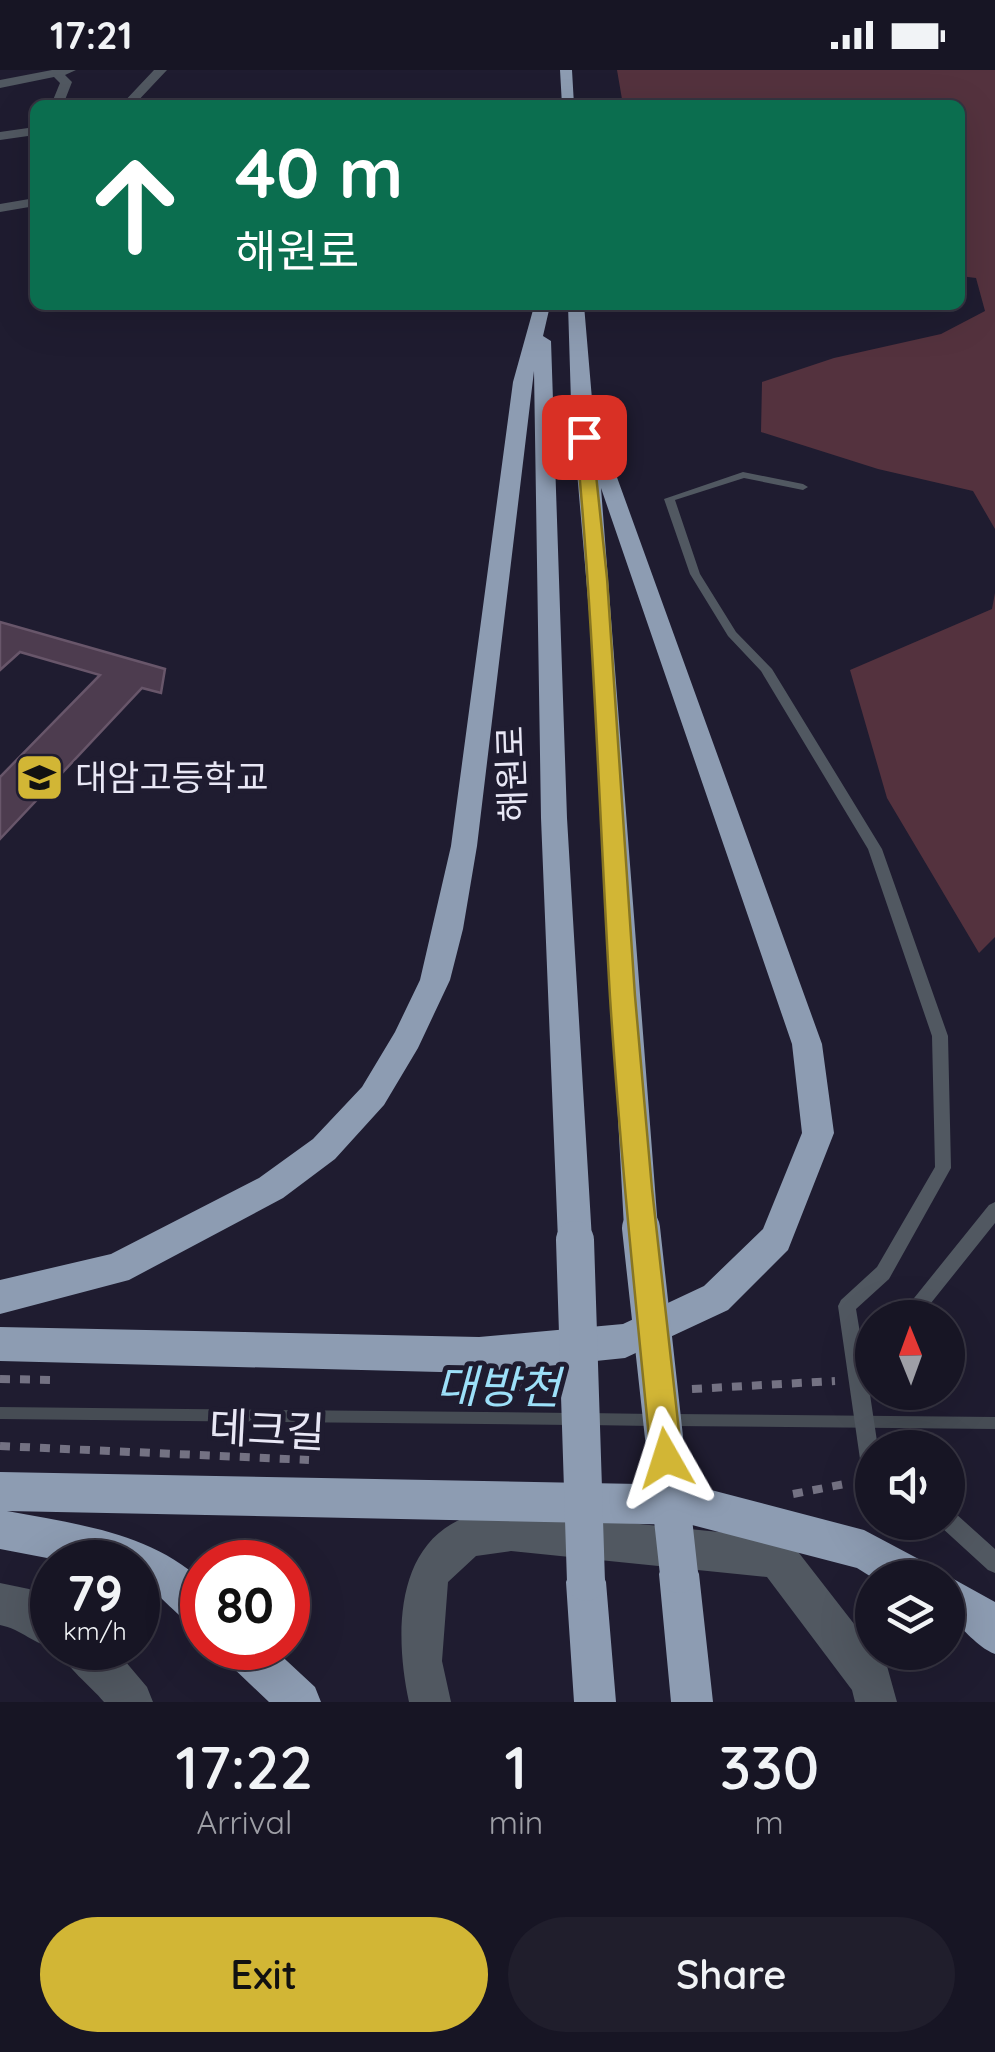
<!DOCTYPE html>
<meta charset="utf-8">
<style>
body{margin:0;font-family:Quicksand,"Noto Sans KR",sans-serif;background:#201e2c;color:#f1f3f6;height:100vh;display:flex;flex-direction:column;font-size:38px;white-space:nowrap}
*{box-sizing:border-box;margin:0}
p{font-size:32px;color:#9e9fa6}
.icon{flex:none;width:55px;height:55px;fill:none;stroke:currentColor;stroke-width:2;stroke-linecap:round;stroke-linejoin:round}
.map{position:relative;height:1632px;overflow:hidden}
.details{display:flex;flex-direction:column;background:#171524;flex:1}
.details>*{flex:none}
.top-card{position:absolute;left:30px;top:30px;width:935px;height:210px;border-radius:15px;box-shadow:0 10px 40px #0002,0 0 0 2px #363441;background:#0b6e4f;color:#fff;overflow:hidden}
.needle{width:65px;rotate:359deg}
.fabs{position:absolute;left:855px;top:1230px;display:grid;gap:20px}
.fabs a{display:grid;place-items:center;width:110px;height:110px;border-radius:50%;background:#171524;box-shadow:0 10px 40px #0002,0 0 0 2px #363441;font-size:50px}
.speed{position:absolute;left:30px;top:1470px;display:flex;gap:20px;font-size:50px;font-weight:700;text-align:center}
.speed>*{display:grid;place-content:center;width:130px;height:130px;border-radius:50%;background:#171524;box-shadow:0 10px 40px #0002,0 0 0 2px #363441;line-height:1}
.speed small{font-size:25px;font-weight:400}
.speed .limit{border:15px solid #d22;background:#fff;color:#111}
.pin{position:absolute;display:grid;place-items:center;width:85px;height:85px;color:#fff;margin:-42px;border-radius:20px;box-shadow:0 5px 15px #0006}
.me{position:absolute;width:110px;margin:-55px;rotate:354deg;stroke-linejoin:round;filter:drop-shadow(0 0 8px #0008)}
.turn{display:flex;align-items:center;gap:35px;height:210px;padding:0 40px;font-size:45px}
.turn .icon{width:130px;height:130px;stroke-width:2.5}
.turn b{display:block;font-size:70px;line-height:85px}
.eta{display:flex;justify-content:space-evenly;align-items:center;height:170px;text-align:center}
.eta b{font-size:60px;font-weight:600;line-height:70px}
.button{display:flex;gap:20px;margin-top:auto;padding:20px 40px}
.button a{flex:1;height:115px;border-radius:60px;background:#d2b635;color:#111;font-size:40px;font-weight:600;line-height:115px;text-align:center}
.button a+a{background:#201e2c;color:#f1f3f6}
.status{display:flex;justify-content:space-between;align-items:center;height:70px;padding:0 50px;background:#171524;direction:ltr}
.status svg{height:28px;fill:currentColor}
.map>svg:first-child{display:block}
.green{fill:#54323e}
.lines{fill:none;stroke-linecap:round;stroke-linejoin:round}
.stream{stroke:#464c54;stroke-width:12}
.building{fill:#4d3c4f;stroke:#68566a;stroke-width:2.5}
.path{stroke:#747283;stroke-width:8;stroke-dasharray:10 10;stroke-linecap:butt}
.service{fill:#515861;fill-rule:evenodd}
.minor{fill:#515861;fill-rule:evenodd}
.trunk{fill:#8d9cb2;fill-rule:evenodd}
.trunk-bridge{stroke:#8d9cb2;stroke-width:38}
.route{fill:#d2b635;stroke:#887622;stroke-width:2.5}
.labels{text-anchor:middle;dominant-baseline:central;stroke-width:10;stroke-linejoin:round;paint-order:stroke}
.street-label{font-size:35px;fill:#e8e7f5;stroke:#1f1c30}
.poi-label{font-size:35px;fill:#e8e7f5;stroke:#1f1c30;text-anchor:start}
.near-street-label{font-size:42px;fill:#e8e7f5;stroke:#1f1c30}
.near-water-label{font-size:45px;font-style:italic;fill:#9de0f9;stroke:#1f1c30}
</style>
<div class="status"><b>17:21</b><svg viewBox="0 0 49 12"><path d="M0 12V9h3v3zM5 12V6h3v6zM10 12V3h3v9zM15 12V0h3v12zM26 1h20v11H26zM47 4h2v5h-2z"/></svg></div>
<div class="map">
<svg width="995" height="1632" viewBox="0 0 995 1632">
<rect width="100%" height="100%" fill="#1f1c30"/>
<path class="green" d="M617,0H995V459L973,421L878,399L761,362L762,312L834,288L941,264L985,241L976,208L960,206V35H623Z
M995,523V867L979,883L887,728L850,600L992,539Z"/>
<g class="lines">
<path class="stream" d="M0,1343L572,1349
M588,1349L652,1350
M673,1350L995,1353"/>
</g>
<path class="building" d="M0,552L165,599L161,623L142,618L0,769V707L100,605L20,582L0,600Z"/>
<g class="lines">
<path class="path" d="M0,1309L56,1310
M512,1317H546
M692,1319L835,1311
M0,1376L309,1390
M793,1424L850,1413"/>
<path class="service" d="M743,402L803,414L808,417L803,420L744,408L675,430L700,504L736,562L772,599L882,779L948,966L951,1098L889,1209L856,1239L864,1287L872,1282V1305L868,1311L878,1378H872V1413L865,1410L862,1403L838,1236L841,1230L877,1197L935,1097L932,966L868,779L761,601L728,566L690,504L664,429Z
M995,1132V1153L919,1248H898L989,1135Z
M948,1440L955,1443L995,1479V1503L988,1500L941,1457L939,1452H948Z"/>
<path class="minor" d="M52,0H76L65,5L72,12L63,35H51L60,13L54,7L0,18V10Z
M154,0H167L134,35H121Z
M35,57V65L0,70V62Z
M35,128V136L0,142V134Z
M511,1441L778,1468L792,1474L872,1577V1582L887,1596L897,1632H855L852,1620L767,1507L511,1481L476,1486L448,1512L442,1591L451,1632H409C396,1572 393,1483 457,1451C473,1443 494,1443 511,1441Z
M0,1513L29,1519L52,1532L55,1578C35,1575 21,1559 0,1555Z
M58,1578H114L147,1617L153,1632H104C89,1614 67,1599 58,1578Z"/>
<path class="trunk" d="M560,0H572L574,35H562Z
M541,235L549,240L543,266L551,271L567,748L592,1170L587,1181L575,1186L563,1181L558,1170L541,748L534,301L477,776L463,859L450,910L418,978L384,1035L335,1089L283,1128L129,1210L0,1244V1210L111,1184L259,1108L313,1069L362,1017L395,962L420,910L451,776L513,312L533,240Z
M568,235H584L593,341L822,974L834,1063L788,1180L728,1240L625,1288L479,1303L0,1291V1257L479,1267L623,1254L704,1216L763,1159L802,1063L792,974L601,418L658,1158L653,1169L641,1173L629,1169L624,1158L593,588L571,332Z
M0,1402L692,1415L864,1460L928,1494L934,1508H873L857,1498L692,1455L7,1441C75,1454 150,1462 202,1511V1560C176,1549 163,1523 138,1513V1492H68L0,1479Z
M679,1484L693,1490L699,1504L713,1632H671L659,1504L665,1490Z
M586,1492L600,1498L606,1512L616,1632H574L566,1512L572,1498Z
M948,1506L995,1532V1584C975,1576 966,1559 948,1548V1508H943Z
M222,1578H273L315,1617L321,1632H269L228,1593Z"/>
<path class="trunk-bridge" d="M641,1158L679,1504
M575,1170L586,1512"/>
</g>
<path class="route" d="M584,362L592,367L607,508L635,926L652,1119L682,1388L678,1400L666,1404L655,1400L651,1388C636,1235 620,1081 610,927C599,740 594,554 576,367Z"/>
<defs>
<symbol id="school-square" viewBox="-11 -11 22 22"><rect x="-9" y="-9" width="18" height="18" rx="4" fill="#d2b635" stroke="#1f1c30"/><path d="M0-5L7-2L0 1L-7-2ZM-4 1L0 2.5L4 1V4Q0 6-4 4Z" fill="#111"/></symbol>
</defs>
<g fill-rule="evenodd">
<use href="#school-square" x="12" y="680" width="55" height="55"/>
</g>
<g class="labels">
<g class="street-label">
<text transform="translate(511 704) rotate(-92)">해원로</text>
</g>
<g class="poi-label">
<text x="75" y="707">대암고등학교</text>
</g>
<g class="near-street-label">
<text transform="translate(267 1359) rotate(3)">데크길</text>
</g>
<g class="near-water-label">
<text transform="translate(498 1316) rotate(1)">대방천</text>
</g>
</g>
</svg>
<div class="fabs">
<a><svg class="needle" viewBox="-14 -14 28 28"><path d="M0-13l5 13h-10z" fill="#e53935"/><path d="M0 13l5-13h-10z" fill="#9e9fa6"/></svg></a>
<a><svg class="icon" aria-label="sound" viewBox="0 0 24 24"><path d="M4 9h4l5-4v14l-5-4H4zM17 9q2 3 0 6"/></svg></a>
<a><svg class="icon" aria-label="layers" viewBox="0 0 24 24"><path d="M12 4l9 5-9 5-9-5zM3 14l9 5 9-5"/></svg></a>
</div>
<div class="speed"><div>79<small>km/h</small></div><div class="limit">80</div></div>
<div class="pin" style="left:584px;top:367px;background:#d93025"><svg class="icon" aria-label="arrive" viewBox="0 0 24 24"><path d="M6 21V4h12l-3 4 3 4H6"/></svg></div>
<svg class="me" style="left:666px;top:1388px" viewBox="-20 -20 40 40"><path d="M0-17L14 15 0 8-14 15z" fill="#d2b635" stroke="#fff" stroke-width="4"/></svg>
<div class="top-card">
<div class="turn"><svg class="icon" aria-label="ahead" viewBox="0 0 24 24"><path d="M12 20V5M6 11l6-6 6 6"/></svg><div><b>40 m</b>해원로</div></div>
</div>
</div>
<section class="details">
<div class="eta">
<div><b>17:22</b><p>Arrival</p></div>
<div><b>1</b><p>min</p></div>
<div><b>330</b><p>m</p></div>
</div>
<div class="button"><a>Exit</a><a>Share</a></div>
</section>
